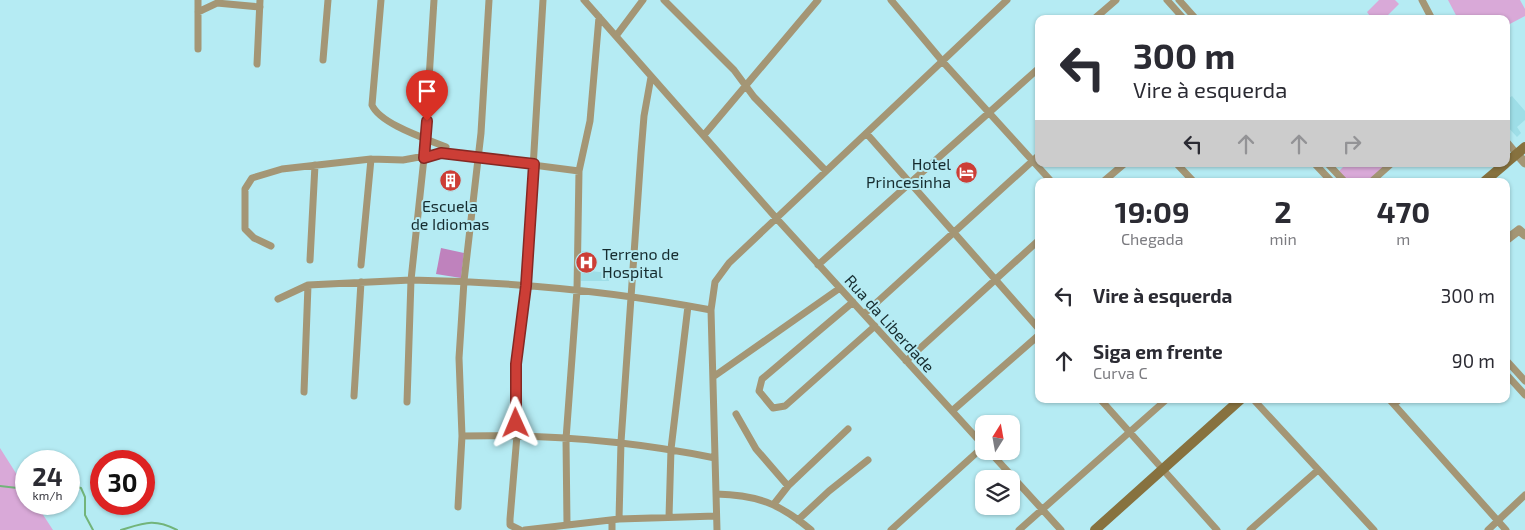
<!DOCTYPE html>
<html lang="pt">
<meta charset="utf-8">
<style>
body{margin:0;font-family:"Exo 2",sans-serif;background:#f7f7f7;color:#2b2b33;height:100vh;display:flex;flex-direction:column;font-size:19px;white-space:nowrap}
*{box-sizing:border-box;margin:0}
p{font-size:16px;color:#7c7c81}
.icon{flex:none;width:28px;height:28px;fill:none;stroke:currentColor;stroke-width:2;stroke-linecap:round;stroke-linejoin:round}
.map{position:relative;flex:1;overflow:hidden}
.details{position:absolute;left:1035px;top:178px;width:475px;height:225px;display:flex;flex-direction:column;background:#fff;border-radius:10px;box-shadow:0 1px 4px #0004}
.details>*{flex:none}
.hud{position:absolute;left:1035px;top:15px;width:475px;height:152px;border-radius:10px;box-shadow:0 1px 4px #0004;background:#fff;color:#2b2b33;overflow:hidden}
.needle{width:32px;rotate:11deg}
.fabs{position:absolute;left:975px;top:415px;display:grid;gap:10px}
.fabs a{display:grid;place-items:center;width:45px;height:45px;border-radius:10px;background:#fff;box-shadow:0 1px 4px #0004;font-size:25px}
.speed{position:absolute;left:15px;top:450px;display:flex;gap:10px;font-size:25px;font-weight:700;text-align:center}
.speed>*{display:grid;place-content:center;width:65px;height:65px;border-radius:50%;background:#fff;box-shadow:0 1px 4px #0004;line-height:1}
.speed small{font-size:12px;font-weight:400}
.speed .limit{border:8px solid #d22;background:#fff;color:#111}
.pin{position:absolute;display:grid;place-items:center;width:42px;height:42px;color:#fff;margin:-51px -21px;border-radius:50% 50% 50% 0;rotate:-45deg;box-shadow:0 0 5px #0007}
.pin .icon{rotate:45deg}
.me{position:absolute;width:55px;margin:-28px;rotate:359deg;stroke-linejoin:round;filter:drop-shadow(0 0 4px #0008)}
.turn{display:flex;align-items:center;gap:18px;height:105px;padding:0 15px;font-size:22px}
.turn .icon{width:65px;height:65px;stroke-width:2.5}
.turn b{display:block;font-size:35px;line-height:42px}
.lanes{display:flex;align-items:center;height:48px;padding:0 15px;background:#0003;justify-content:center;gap:25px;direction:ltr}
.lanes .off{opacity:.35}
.eta{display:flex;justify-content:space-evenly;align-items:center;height:85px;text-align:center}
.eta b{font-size:30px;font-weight:700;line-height:35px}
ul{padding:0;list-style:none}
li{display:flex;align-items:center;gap:15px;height:65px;padding:0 15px}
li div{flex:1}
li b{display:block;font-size:19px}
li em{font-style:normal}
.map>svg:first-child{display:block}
.built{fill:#9edee7}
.green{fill:#d9a9d8}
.forest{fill:#bf82bd}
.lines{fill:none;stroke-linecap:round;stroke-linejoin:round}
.stream{stroke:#72b47a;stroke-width:2}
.minor{stroke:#a49675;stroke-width:7}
.tertiary{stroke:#a49675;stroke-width:9}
.secondary{stroke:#87723f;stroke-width:10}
.route-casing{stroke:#852823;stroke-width:12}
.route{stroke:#cc3e36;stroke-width:9}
.labels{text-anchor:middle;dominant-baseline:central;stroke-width:4;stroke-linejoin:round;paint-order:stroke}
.poi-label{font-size:16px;fill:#162c2f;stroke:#b5ebf3;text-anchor:end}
.street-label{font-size:16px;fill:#162c2f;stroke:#b5ebf3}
</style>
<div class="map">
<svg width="1525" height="530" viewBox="0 0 1525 530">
<rect width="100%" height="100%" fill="#b5ebf3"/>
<path class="built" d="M1506,95L1509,98L1512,96L1525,111V120L1517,127L1521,133L1517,137L1506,125Z
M582,251L590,252V271L609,273V281H581Z"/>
<path class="green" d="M1379,0H1395L1399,4L1384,19H1372L1367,12Z
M1448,0H1520L1525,9V16L1506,26V19H1458Z
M1346,164H1388L1369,181H1345L1337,173Z
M0,448L26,489V504H36L53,530H0Z"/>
<path class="forest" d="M441,248L464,253L461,278L436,274Z"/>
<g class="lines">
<path class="stream" d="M69,485L81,488L85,497V515L93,530
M0,486L26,489
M121,530C144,523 154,518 177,530"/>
<path class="minor" d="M381,0L372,105C380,124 427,139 446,147
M434,0L424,158L411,280C512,282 612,291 711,310
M584,0L777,219L984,446L891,530
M664,0L734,70L754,97L826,171
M891,0L943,62L1051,181
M1167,0L1184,19
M1179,0L1196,19
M1422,0L1432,19
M198,12L217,3L260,7
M1094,19L1116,0
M616,36L643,0
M198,49V0
M323,60L328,0
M257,64L260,0
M867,134L1039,329
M704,135L818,0
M1506,141L1517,154
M1177,164L1193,181
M1315,164L1331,181
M1328,164L1344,181
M1104,181L1124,164
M1372,181L1391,164
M271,246L254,238L245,229V189L252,178L282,169L371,159L403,160L441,153L579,171
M310,260L315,165
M361,265L371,159
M818,265L1039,68
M278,299L308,285L411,280L407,402
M853,302L762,379L759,391L773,408L785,406L875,326
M864,314L1039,155
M1506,360L1525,381
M906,361L1039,240
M1506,374L1525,395
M713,377L840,288
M304,392L308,285
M354,396L361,282
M1100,399L1217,530
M1253,399L1374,530
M1389,399L1506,530
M1394,404L1400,399
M952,411L1039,335
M736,414L756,449L788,486
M462,436C547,434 631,441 715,458
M989,451L1061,530
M716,494C757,495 779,503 811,530
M774,504L788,486L848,429
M458,507L462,436L459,358L464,281L481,133L489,0
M669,517L671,449L688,306
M619,519L621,442L641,153L644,116L651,77
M798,520L829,491L868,460
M567,524L566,439L577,290L579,171L590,121L599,17
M520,530L510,525V519L517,435L515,412L517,364L526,286L543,0
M525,530L619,519L716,516
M612,530V520
M717,530L711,310L715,282L729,263L1007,0
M1019,530L1167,399
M1250,530L1318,470
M1488,530L1525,495"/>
<path class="tertiary" d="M1517,154L1525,163
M1506,240L1519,230L1525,235"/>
<path class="secondary" d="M1506,163L1525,147
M1485,181L1505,164
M1095,530L1241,399"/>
</g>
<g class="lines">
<defs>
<path id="route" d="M427,121L424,158L441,153L534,164L526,286L516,364V423"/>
</defs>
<use href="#route" class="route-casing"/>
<use href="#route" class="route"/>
</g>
<defs>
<symbol id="hotel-disc" viewBox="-11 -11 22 22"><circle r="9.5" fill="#cc3e36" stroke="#b5ebf3"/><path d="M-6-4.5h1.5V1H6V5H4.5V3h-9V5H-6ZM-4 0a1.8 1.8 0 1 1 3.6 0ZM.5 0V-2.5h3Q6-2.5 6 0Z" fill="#fff"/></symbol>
<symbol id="building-disc" viewBox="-11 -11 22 22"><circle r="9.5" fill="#cc3e36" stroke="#b5ebf3"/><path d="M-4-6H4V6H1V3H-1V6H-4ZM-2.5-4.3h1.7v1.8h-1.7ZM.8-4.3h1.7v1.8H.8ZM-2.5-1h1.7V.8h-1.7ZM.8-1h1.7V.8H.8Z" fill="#fff"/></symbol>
<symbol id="hospital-disc" viewBox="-11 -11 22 22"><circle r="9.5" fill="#cc3e36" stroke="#b5ebf3"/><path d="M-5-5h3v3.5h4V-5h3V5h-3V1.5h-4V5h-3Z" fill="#fff"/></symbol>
</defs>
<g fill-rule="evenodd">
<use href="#hotel-disc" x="954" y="160" width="25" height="25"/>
<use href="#building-disc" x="438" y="168" width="25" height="25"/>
<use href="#hospital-disc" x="574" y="250" width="25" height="25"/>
</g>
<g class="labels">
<g class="poi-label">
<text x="951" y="163">Hotel<tspan x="951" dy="18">Princesinha</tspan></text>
<text x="450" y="205" text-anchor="middle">Escuela<tspan x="450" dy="18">de Idiomas</tspan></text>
<text x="602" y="253" text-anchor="start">Terreno de<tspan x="602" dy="18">Hospital</tspan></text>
</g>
<g class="street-label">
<text transform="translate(890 323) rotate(48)">Rua da Liberdade</text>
</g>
</g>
</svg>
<div class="fabs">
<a><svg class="needle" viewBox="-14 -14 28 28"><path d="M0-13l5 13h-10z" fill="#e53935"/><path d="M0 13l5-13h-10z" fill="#7c7c81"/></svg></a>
<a><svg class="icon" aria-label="layers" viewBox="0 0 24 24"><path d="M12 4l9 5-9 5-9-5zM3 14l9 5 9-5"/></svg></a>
</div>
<div class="speed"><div>24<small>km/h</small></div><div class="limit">30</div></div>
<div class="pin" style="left:427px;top:121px;background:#d93025"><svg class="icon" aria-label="arrive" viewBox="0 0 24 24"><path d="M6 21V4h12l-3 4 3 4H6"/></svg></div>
<svg class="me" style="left:516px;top:423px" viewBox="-20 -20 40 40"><path d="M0-17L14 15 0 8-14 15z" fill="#cc3e36" stroke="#fff" stroke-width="4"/></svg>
<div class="hud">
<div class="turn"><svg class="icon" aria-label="left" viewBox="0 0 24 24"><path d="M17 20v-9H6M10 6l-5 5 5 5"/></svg><div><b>300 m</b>Vire à esquerda</div></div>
<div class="lanes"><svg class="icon" aria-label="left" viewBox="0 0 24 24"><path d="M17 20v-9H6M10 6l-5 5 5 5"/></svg><svg class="icon off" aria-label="ahead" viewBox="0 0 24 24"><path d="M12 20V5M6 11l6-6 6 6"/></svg><svg class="icon off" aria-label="ahead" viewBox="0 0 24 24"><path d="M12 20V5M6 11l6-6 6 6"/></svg><svg class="icon off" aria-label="right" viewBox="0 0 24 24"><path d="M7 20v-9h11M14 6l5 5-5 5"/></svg></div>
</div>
<section class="details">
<div class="eta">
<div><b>19:09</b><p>Chegada</p></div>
<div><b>2</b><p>min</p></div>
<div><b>470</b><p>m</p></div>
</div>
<ul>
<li><svg class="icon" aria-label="left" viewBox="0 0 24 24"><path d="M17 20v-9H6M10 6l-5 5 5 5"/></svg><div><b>Vire à esquerda</b></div><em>300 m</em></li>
<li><svg class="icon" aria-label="ahead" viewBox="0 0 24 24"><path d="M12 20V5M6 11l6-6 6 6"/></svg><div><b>Siga em frente</b><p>Curva C</p></div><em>90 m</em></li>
</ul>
</section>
</div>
